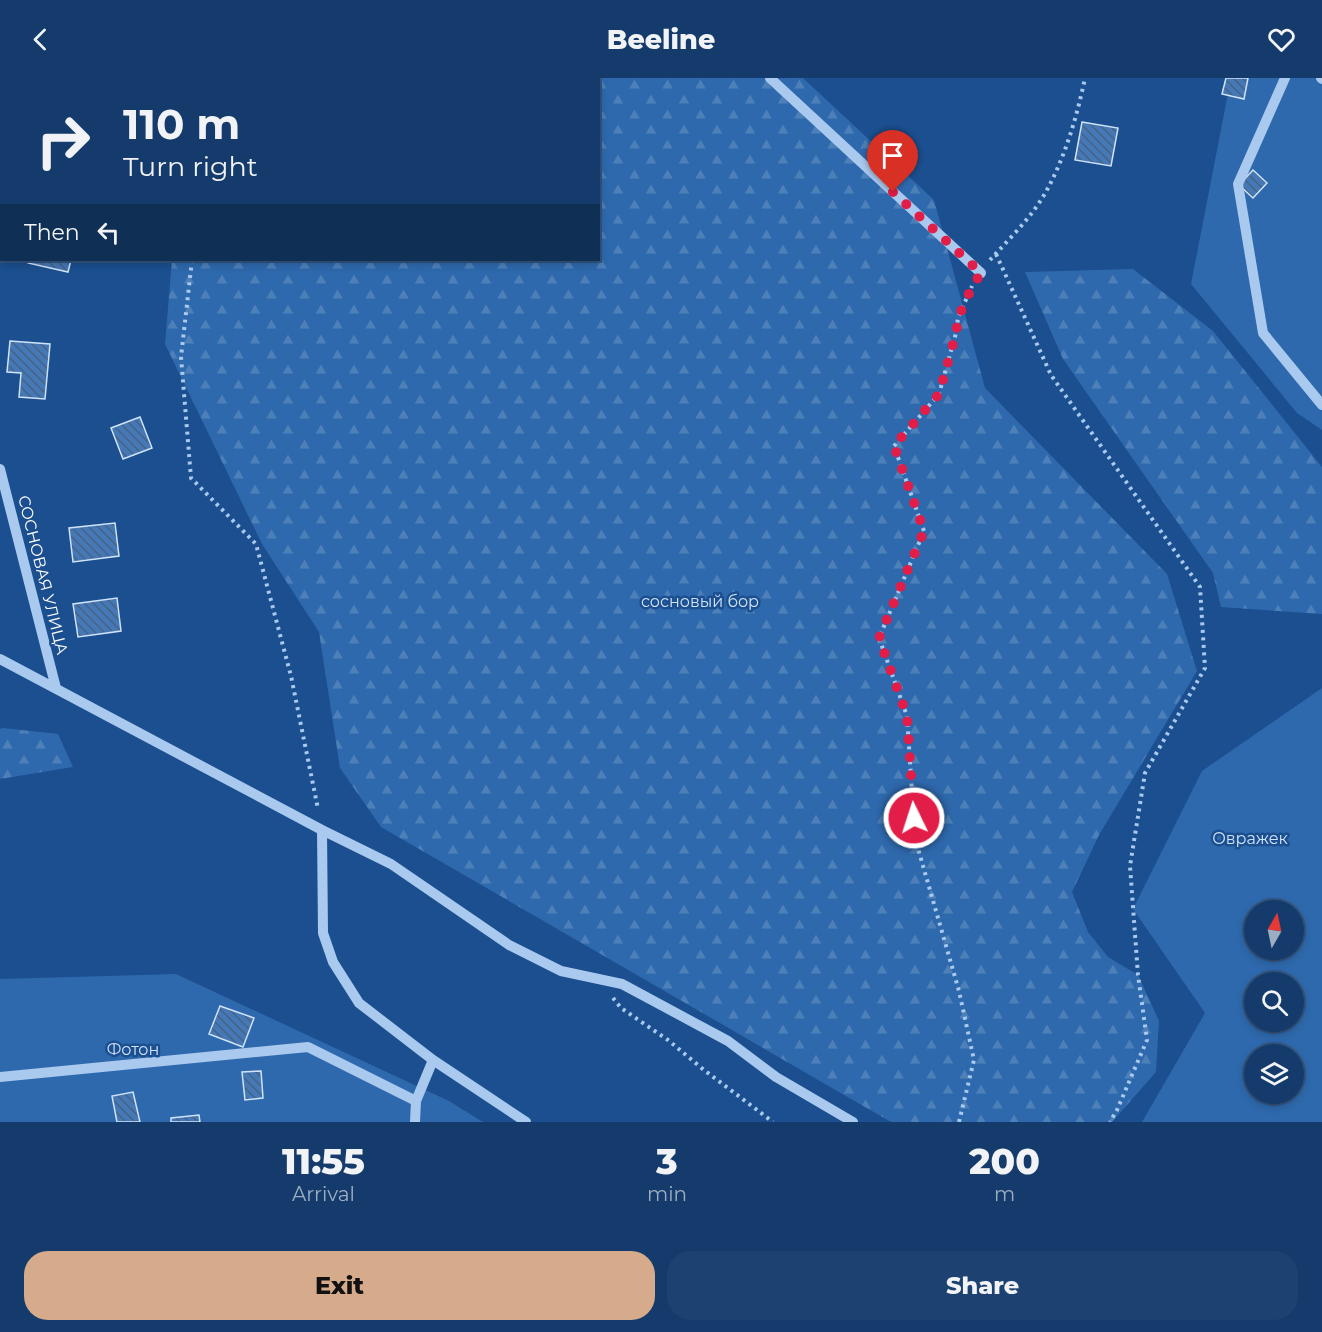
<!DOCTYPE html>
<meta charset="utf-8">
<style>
body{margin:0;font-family:Montserrat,sans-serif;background:#1d4271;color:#f1f3f6;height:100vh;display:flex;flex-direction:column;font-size:22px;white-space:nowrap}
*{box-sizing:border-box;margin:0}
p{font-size:20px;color:#9dadc1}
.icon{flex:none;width:33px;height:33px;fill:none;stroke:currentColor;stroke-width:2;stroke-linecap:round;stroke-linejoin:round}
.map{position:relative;height:1044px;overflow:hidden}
.sheet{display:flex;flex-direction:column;background:#143b6b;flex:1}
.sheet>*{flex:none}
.banner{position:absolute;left:0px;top:0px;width:600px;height:183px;box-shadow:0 3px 9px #0003,0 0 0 2px #33557e;background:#143b6b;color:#f1f3f6;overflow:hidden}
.needle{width:39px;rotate:9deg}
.buttons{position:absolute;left:1244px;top:822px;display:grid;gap:12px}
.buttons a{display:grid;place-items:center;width:60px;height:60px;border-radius:50%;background:#143b6b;box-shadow:0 3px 9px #0003,0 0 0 2px #33557e;font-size:30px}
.pin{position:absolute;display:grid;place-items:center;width:51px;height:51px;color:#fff;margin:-62px -26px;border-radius:50% 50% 50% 0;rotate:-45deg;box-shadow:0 0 6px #0007}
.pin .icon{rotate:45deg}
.me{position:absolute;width:66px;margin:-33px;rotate:356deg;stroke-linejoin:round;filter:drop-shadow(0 0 4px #0008)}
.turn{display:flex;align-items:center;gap:21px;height:126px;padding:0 24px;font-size:27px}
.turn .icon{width:78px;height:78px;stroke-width:2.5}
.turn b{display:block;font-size:42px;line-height:51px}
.then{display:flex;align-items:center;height:57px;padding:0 24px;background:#0003;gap:12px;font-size:22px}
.eta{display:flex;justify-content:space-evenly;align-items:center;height:102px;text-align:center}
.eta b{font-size:36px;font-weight:800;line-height:42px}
.button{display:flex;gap:12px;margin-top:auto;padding:12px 24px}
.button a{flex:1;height:69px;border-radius:24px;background:#d6ab8b;color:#111;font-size:24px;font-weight:800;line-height:69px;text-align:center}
.button a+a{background:#1d4271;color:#f1f3f6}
header{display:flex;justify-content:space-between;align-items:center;height:78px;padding:0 24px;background:#143b6b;font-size:27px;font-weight:800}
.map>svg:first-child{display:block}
.forest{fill:url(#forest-firs)}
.garden{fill:#2e69ad;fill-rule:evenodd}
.building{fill:url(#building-back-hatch);stroke:#cfe3fa;stroke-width:1.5}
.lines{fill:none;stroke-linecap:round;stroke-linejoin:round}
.path{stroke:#a9c9ee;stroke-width:4;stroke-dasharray:3 4.5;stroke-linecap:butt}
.minor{stroke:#a9c9ee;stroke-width:10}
.route{stroke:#e11d48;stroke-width:10;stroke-dasharray:0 18}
.labels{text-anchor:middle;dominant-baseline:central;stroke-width:5;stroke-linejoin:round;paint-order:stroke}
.street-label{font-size:16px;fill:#fff;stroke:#1b4f8f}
.park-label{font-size:16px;fill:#cfe3fa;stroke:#1b4f8f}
</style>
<header><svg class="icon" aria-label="back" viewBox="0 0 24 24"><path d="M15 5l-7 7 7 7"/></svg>Beeline<svg class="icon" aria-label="heart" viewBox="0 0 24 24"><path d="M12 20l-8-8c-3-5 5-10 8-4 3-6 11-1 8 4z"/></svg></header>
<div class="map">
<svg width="1322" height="1044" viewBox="0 0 1322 1044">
<defs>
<pattern id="forest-firs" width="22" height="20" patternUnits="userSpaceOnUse" patternTransform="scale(1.5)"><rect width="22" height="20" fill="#2e69ad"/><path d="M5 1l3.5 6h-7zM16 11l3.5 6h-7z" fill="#4d80b9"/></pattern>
<pattern id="building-back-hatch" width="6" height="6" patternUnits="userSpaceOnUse" patternTransform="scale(1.5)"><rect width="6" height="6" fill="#4478b7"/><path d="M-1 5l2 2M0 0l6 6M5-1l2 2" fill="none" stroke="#486282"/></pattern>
</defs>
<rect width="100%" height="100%" fill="#1b4f8f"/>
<path class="forest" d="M187,0H803L934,122L985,310L1167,496L1197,593L1099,757L1072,814L1088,854L1108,879L1138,897L1159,943L1156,994L1112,1044H891L381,749L340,690L319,554L262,466L165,266L172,182H598V2L186,1Z
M1133,191L1213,253L1322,389V536L1221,529L1213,495L1063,281L1025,194Z
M3,650L58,656L73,689L0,701V651Z"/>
<path class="garden" d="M1231,0H1322V352L1297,335L1191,206Z
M1322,610V1044H1142L1205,935L1133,831L1202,693ZM1293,832V872H1254V832ZM1254,904H1293V944H1254ZM1254,976H1293V1016H1254Z
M176,896L449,1023L483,1044H0V901Z"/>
<path class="building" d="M1226,0H1248L1244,21L1222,16Z
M1082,44L1118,50L1111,88L1075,82Z
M1253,92L1267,105L1253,120L1239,107Z
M28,182H71L68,194L28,185Z
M10,263L50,266L45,321L19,319L21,295L7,294Z
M140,339L152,370L123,381L111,350Z
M115,445L119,478L73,484L69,450Z
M117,520L121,553L78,559L73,526Z
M220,928L254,940L243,969L209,956Z
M261,993L263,1020L245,1022L242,994Z
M133,1014L140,1044H117L112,1018Z
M199,1037L200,1044H171V1040Z"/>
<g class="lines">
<path class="path" d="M213,2L214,0
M996,176L1051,297L1200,509L1205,590L1145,695L1130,788L1138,897L1147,962L1117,1032L1110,1044
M192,182L181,279L191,400L256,466L291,598L318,731
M990,182C1010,160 1034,137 1048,110C1066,76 1077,38 1085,0
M613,920L621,930L668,962L704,992L773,1044
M959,1044L974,982L959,913L915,760L907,638L879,560L924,453L894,368L939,316L956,255L958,240L972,208"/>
<path class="minor" d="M770,0L981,195
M1285,0L1238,106L1263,255L1322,327
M1321,0L1322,1
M27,2V0
M0,125L2,118
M0,391L56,610
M0,581L322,752L391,786L509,867L561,893L622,906L728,963L776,999L853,1044
M322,752L323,855L333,884L359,925L433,982L526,1044
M0,999L308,969L416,1023
M415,1044L416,1023L433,982"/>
</g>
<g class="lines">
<path class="route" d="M893,114L981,195L972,209L958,240L956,255L939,316L894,368L924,453L879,560L907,638L914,740"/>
</g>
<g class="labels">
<g class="street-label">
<text transform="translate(43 497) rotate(76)">СОСНОВАЯ УЛИЦА</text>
</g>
<g class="park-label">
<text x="700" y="523">сосновый бор</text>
<text x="1250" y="760">Овражек</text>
<text x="133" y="971">Фотон</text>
</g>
</g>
</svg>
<div class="buttons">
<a><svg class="needle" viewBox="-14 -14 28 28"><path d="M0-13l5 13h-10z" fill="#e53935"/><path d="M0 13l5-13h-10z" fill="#9dadc1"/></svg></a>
<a><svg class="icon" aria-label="search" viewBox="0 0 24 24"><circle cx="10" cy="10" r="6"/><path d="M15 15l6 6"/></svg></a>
<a><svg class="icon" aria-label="layers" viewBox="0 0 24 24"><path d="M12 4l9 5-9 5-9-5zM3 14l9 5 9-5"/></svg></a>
</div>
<div class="pin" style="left:893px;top:114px;background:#d93025"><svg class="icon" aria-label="arrive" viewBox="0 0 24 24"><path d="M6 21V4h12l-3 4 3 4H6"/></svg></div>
<svg class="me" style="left:914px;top:740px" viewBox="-20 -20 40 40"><circle r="17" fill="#e11d48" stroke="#fff" stroke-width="3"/><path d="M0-11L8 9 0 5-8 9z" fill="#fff"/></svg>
<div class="banner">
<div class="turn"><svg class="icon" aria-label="right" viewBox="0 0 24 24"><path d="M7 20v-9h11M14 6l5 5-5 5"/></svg><div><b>110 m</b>Turn right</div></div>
<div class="then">Then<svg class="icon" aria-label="left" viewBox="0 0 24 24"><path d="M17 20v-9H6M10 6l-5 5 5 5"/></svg></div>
</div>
</div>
<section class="sheet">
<div class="eta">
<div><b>11:55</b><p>Arrival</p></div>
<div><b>3</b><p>min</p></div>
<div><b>200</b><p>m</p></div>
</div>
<div class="button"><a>Exit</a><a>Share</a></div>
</section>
